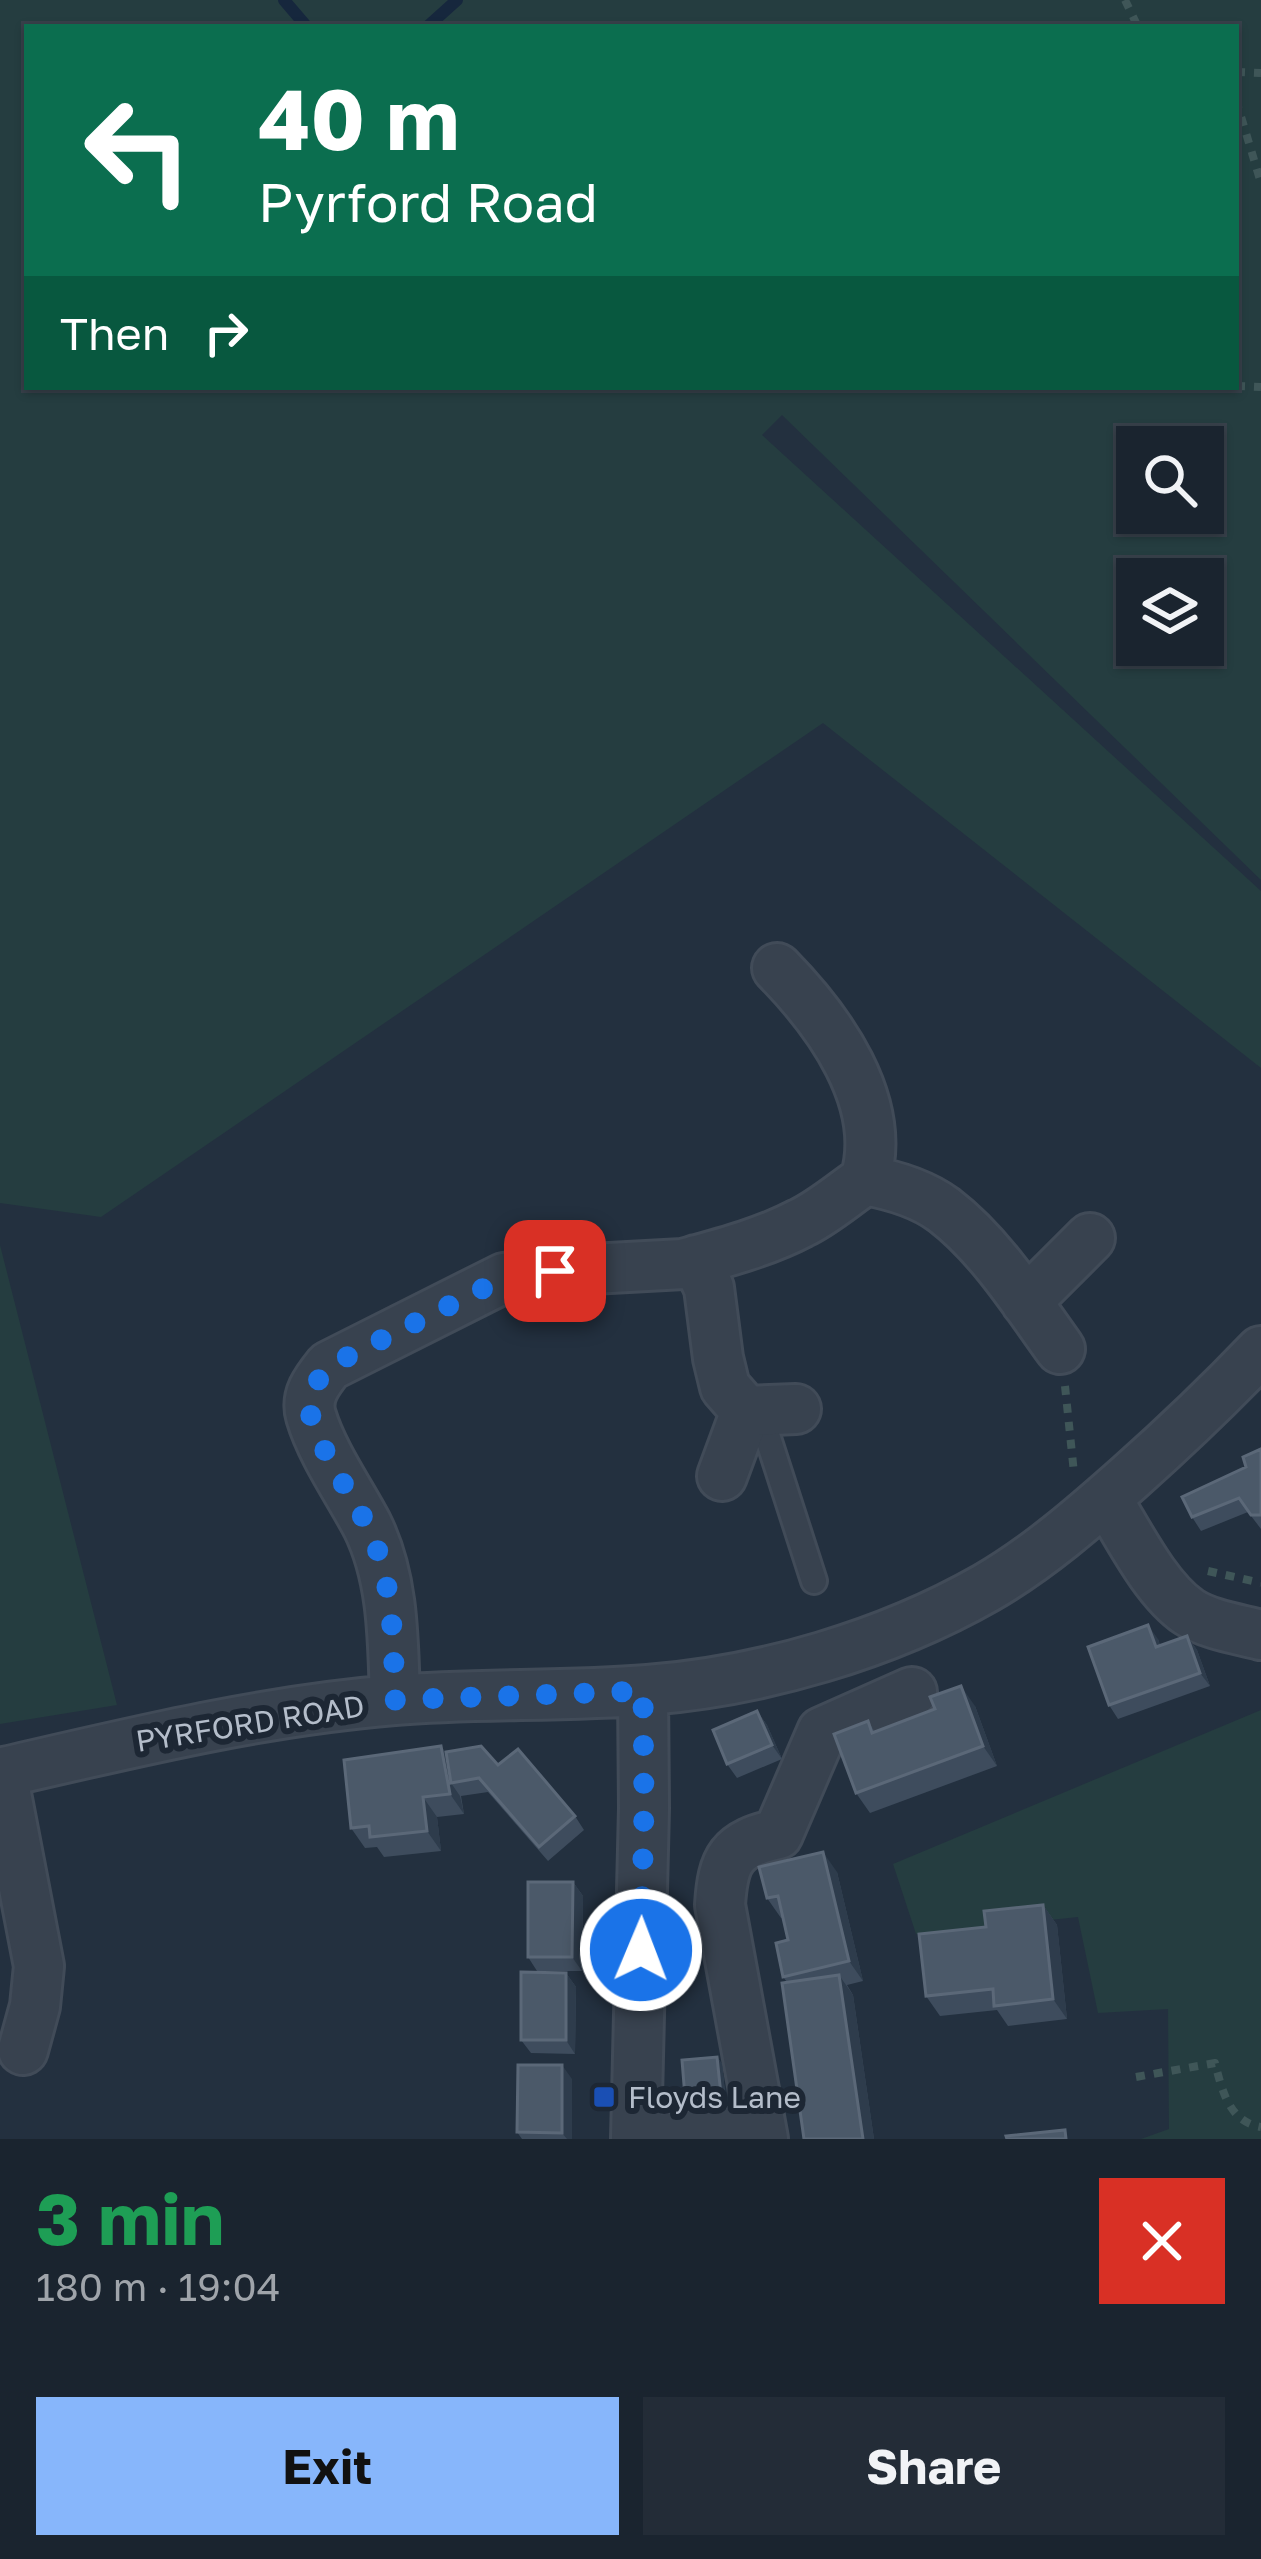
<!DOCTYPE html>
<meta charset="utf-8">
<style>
body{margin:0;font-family:"Golos Text",sans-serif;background:#232c37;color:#f1f3f6;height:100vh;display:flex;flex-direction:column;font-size:45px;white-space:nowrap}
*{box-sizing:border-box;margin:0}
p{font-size:39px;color:#9fa4aa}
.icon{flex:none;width:66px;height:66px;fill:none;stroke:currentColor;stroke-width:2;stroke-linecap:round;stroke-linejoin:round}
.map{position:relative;height:2139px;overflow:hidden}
.sheet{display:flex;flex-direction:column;background:#1a242f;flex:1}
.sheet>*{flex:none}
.banner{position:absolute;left:24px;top:24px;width:1215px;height:366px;border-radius:0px;box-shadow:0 3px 9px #0004,0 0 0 3px #38414b;background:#0b6e4f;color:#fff;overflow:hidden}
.tools{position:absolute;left:1116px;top:426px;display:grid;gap:24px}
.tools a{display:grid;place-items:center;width:108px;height:108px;border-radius:0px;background:#1a242f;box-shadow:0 3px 9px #0004,0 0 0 3px #38414b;font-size:60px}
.pin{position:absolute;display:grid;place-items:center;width:102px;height:102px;color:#fff;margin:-51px;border-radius:24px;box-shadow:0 6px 18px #0006}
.me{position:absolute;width:132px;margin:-66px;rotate:1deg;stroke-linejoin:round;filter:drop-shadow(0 0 9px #0008)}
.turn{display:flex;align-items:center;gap:42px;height:252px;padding:0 36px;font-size:54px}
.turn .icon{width:156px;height:156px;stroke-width:2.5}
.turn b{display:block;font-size:84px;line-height:102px}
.then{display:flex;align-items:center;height:114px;padding:0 36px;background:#0003;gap:24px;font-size:45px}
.round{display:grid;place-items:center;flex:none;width:126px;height:126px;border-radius:0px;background:#232c37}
.headline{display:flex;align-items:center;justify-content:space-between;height:204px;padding:0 36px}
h1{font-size:72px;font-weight:700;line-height:90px;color:#1e9e55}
.cta{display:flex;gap:24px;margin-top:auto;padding:24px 36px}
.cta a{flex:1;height:138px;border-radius:0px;background:#87b6fb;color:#111;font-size:48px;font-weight:700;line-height:138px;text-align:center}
.cta a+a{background:#232c37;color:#f1f3f6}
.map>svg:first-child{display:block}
.green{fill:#253d40;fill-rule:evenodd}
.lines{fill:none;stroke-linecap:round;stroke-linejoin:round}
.stream{stroke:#16273d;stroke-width:12}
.service-casing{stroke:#414b58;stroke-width:30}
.minor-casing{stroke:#414b58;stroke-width:54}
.path{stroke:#3f5658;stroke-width:8;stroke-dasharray:9 9;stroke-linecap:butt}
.service{stroke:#38424f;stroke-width:24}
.minor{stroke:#38424f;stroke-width:48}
.wall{fill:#3e4c5d}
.shaded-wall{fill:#2e3c4c}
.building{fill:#4b5969;stroke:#5b6878;stroke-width:3}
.route{stroke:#1a73e8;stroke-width:21;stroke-dasharray:0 37.8}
.transit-dot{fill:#1a4fb4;stroke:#1d2734;stroke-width:4.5}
.labels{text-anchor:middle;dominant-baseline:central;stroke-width:12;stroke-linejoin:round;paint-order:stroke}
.street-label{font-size:30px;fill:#b4bdca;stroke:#1d2734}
.poi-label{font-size:30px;fill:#b4bdca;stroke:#1d2734;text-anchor:start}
</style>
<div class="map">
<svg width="1261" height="2139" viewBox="0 0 1261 2139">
<rect width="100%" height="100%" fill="#23303f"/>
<path class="green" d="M0,0H1261V880L782,415L762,435L1261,891V1068L823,723L101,1217L0,1203ZM27,27H1236V387H27ZM1203,447V513H1137V447ZM1203,579V645H1137V579Z
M0,1245L117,1705L0,1724Z
M1261,1710V2139H1141L1169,2129L1168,2009L1098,2013L1078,1917L916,1934L893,1864Z"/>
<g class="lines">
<path class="stream" d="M284,0L307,27
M427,27L457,0"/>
<defs>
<path id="service" d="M743,1420L763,1430L768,1438L814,1581"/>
<path id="minor" d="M777,968C828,1020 889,1102 865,1180C893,1185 921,1193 944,1210C991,1246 1026,1302 1060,1349
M696,1260L709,1288L718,1358L725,1387L746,1411
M1026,1302L1090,1238
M722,1476L746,1411L796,1409
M1106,1498C1128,1533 1155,1589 1189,1612C1209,1625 1238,1629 1261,1635
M395,1700C393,1642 394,1579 367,1525C349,1491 322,1453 311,1416C305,1396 317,1381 329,1366L504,1278L555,1271L683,1264C723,1253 765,1242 801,1223C824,1212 844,1194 865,1180
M0,1773C130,1743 260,1711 394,1700C478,1693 564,1697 648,1690C762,1681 886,1645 986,1588C1038,1558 1085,1517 1130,1477C1175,1437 1219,1395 1261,1351
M2,1773L39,1966L35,2006L23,2050
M636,2139L644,1808L643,1691
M657,2139L761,2130
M763,2139L720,1905C723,1859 731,1844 778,1834L822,1732L912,1692"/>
</defs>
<use href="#service" class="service-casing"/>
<use href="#minor" class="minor-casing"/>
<path class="path" d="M1125,0L1138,27
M1236,72L1261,73
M1236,100L1261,183
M1236,386L1261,387
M1065,1386L1074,1473
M1208,1571L1261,1583
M1136,2077L1215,2063C1222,2090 1229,2122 1261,2127"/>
<use href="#service" class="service"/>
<use href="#minor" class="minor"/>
</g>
<path class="wall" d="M1261,1449V1529L1248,1512L1201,1531L1192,1517L1246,1467Z
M1187,1636L1197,1650L1210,1686L1118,1719L1109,1705L1158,1639L1160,1645Z
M975,1706L997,1766L870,1813L856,1793L868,1721L875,1732Z
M757,1711L767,1725L782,1759L737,1778L727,1764Z
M446,1752L498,1765L575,1816L584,1830L548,1861L488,1792L461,1796L464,1814L437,1817L441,1851L384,1857L377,1847L365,1848L351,1828Z
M837,1872L863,1981L847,1985L853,1995L874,2139H804L787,1982L783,1977L788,1940L783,1918H781L767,1898Z
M573,1882L583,1896L582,1971H537L528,1957Z
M1043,1905L1057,1925L1067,2019L1008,2026L997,2010L940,2016L926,1996L986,1927Z
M566,1973L576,1987L575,2054L531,2053L521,2040Z
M717,2057L722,2064L726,2102L690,2105L685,2097Z
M572,2079V2139H522L517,2132Z"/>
<path class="shaded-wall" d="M1148,1625L1158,1639L1165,1661L1156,1647Z
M1187,1636L1197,1650L1210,1686L1200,1673Z
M961,1686L975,1706L997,1766L983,1746Z
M757,1711L767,1725L782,1759L772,1745Z
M441,1746L455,1766L451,1783L460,1796L464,1814L450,1794Z
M423,1797L437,1817L441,1851L427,1831Z
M823,1852L837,1872L863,1981L849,1961Z
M573,1882L583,1896L582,1971L572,1957Z
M1043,1905L1057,1925L1067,2019L1053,1999Z
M566,1973L576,1987L575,2054L566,2040Z
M839,1975L853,1995L874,2139H863Z
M717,2057L722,2064L726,2102L721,2095Z
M562,2065L572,2079V2139H567L562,2133Z"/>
<path class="building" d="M1261,1449V1515H1251L1239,1498L1192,1517L1182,1497L1246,1467L1243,1457Z
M1148,1625L1156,1647L1187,1636L1200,1673L1109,1705L1088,1647Z
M961,1686L983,1746L856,1793L834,1734L868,1721L872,1733L935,1709L930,1697Z
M757,1711L772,1745L727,1764L713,1730Z
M441,1746L450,1794L423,1797L427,1831L370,1837L369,1826L351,1828L344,1760Z
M481,1746L498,1765L518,1749L575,1816L539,1847L479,1778L451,1783L446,1752Z
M823,1852L849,1961L783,1977L776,1943L788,1940L778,1896L767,1898L759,1867Z
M528,1882H573L572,1957H528Z
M1043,1905L1053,1999L994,2006L993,1989L926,1996L919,1934L986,1927L984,1911Z
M521,1972L566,1973V2040H521Z
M839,1975L863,2139H804L782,1983Z
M717,2057L721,2095L685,2097L682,2060Z
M518,2065H562V2133L517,2132Z
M1065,2130L1066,2139H1007L1006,2136Z"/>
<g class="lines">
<path class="route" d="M555,1271L504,1278L329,1366C317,1381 305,1396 311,1416C321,1452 350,1492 367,1525C394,1579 393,1641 395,1700L643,1691L644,1808L641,1950"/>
</g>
<rect class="transit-dot" x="592" y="2085" width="24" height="24" rx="6"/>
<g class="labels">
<g class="street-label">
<text transform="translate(250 1723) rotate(-9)">PYRFORD ROAD</text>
</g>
<g class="poi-label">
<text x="628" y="2097">Floyds Lane</text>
</g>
</g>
</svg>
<div class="tools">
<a><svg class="icon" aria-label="search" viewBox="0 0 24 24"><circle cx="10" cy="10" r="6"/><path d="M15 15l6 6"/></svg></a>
<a><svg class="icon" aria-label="layers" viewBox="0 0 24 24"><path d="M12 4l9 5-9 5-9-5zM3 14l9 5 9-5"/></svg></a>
</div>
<div class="pin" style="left:555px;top:1271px;background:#d93025"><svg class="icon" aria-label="arrive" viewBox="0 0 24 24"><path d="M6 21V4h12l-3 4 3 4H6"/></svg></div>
<svg class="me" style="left:641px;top:1950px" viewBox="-20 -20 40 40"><circle r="17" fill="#1a73e8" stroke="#fff" stroke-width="3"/><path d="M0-11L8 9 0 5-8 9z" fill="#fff"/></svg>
<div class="banner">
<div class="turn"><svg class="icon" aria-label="left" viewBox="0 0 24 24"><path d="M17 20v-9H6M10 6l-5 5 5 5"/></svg><div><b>40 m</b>Pyrford Road</div></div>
<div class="then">Then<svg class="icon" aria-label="right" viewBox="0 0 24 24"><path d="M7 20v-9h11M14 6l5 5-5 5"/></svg></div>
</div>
</div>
<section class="sheet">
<div class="headline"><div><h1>3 min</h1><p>180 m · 19:04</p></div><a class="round" style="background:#d93025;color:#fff"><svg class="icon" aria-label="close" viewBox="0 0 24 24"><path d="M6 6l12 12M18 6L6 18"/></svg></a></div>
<div class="cta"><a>Exit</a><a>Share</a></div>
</section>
